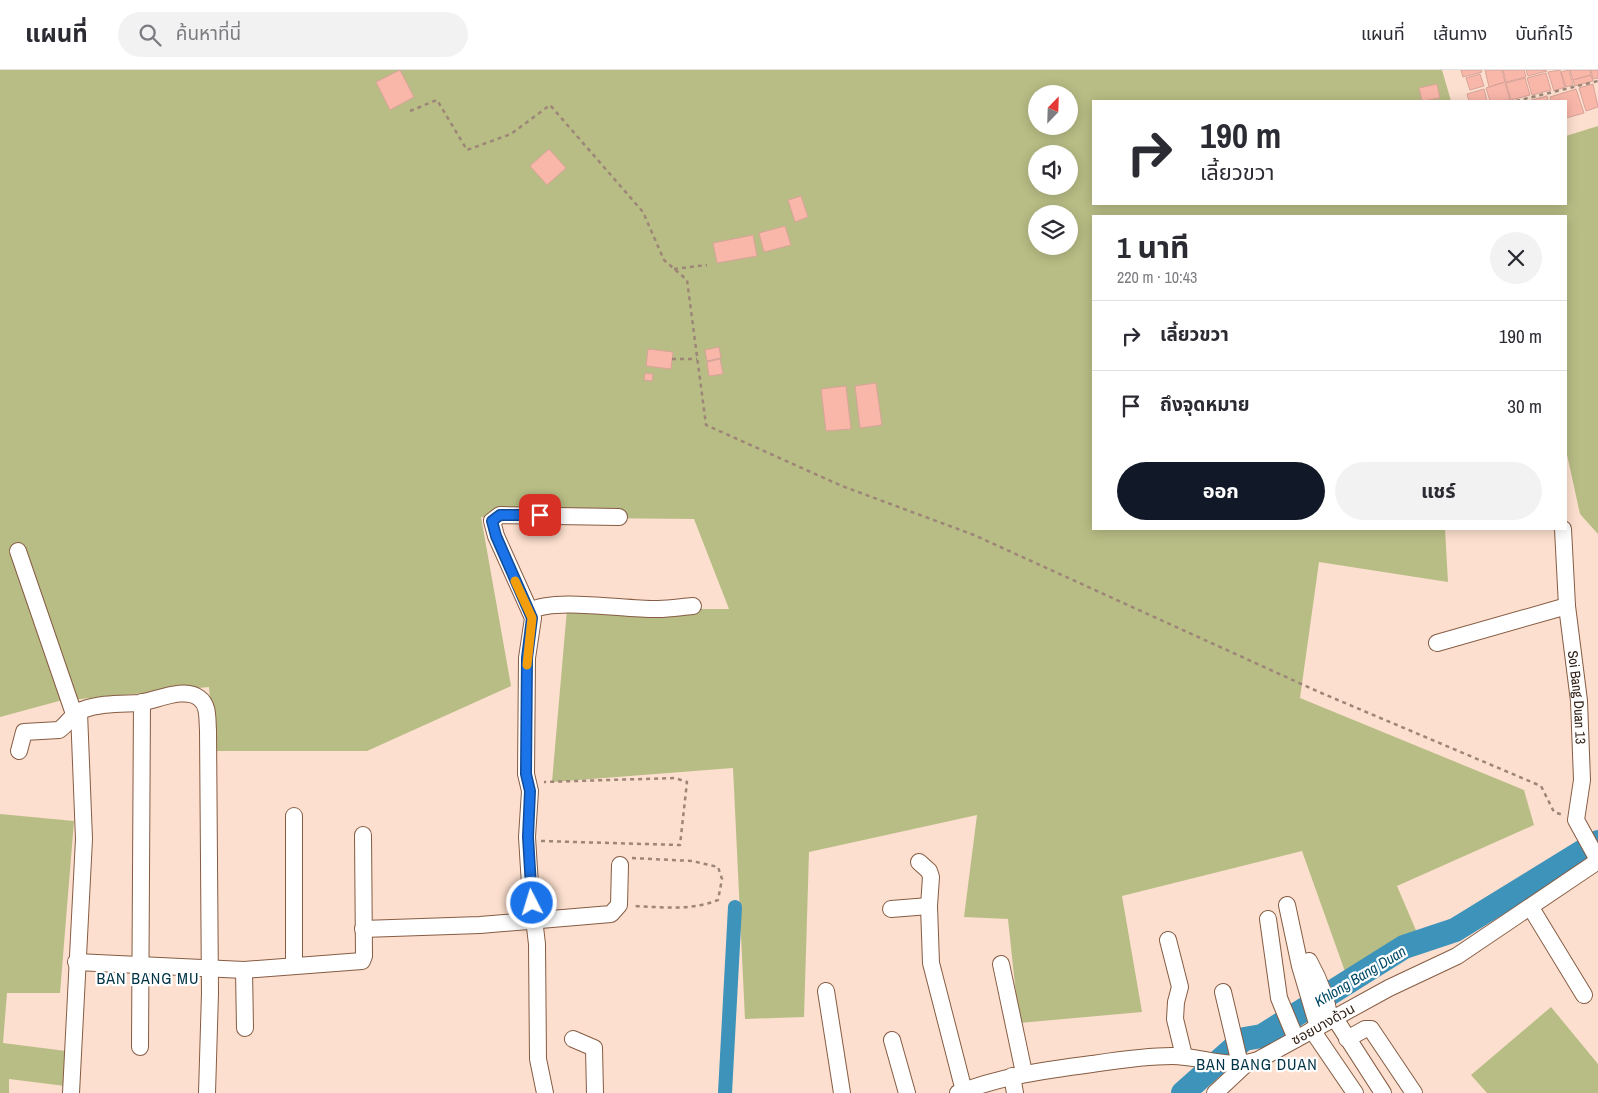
<!DOCTYPE html>
<html lang="th">
<meta charset="utf-8">
<style>
body{margin:0;font-family:"Archivo Narrow","Noto Sans Thai",sans-serif;background:#f2f2f3;color:#2b2b33;height:100vh;display:flex;flex-direction:column;font-size:19px;white-space:nowrap}
*{box-sizing:border-box;margin:0}
p{font-size:16px;color:#7c7c81}
.icon{flex:none;width:28px;height:28px;fill:none;stroke:currentColor;stroke-width:2;stroke-linecap:round;stroke-linejoin:round}
.map{position:relative;flex:1;overflow:hidden}
.panel{position:absolute;left:1092px;top:145px;width:475px;height:315px;display:flex;flex-direction:column;background:#fff;border-radius:0px;box-shadow:0 2px 12px #0003}
.panel>*{flex:none}
.top-card{position:absolute;left:1092px;top:30px;width:475px;height:105px;border-radius:0px;box-shadow:0 2px 12px #0003;background:#fff;color:#2b2b33;overflow:hidden}
.needle{width:32px;rotate:23deg}
.tools{position:absolute;left:1028px;top:15px;display:grid;gap:10px}
.tools a{display:grid;place-items:center;width:50px;height:50px;border-radius:50%;background:#fff;box-shadow:0 2px 12px #0003;font-size:25px}
.pin{position:absolute;display:grid;place-items:center;width:42px;height:42px;color:#fff;margin:-21px;border-radius:10px;box-shadow:0 2px 8px #0006}
.me{position:absolute;width:55px;margin:-28px;rotate:355deg;stroke-linejoin:round;filter:drop-shadow(0 0 4px #0008)}
.turn{display:flex;align-items:center;gap:18px;height:105px;padding:0 25px;font-size:22px}
.turn .icon{width:65px;height:65px;stroke-width:2.5}
.turn b{display:block;font-size:35px;line-height:42px}
.round{display:grid;place-items:center;flex:none;width:52px;height:52px;border-radius:26px;background:#f2f2f3}
.summary{display:flex;align-items:center;justify-content:space-between;height:85px;padding:0 25px}
h1{font-size:30px;font-weight:700;line-height:38px}
.button{display:flex;gap:10px;margin-top:auto;padding:10px 25px}
.button a{flex:1;height:58px;border-radius:30px;background:#111827;color:#fff;font-size:20px;font-weight:700;line-height:58px;text-align:center}
.button a+a{background:#f2f2f3;color:#2b2b33}
ul{padding:0;list-style:none}
li{display:flex;align-items:center;gap:15px;height:70px;padding:0 25px;border-top:1px solid #e1e1e2}
li div{flex:1}
li b{display:block;font-size:19px}
li em{font-style:normal}
header{display:flex;align-items:center;gap:30px;box-sizing:border-box;height:70px;padding:0 25px;background:#fff;border-bottom:1px solid #e1e1e2}
header strong{font-size:24px}
nav{display:flex;gap:28px;margin-inline-start:auto;font-size:18px}
.search{width:350px;height:45px;background:#f2f2f3;display:flex;align-items:center;gap:12px;box-sizing:border-box;padding:0 18px;border-radius:28px;color:#7c7c81;font-size:19px}
.map>svg:first-child{display:block}
.green{fill:#b8bd85;fill-rule:evenodd}
.lines{fill:none;stroke-linecap:round;stroke-linejoin:round}
.canal{stroke:#3d93ba;stroke-width:14}
.river{stroke:#3d93ba;stroke-width:24}
.building{fill:#f9b7a9;stroke:#d8a398}
.minor-casing{stroke:#865c43;stroke-width:18}
.path{stroke:#9d8678;stroke-width:2.5;stroke-dasharray:4 4;stroke-linecap:butt}
.minor{stroke:#fff;stroke-width:16}
.route-casing{stroke:#114b97;stroke-width:12}
.route{stroke:#1a73e8;stroke-width:9}
.slow{stroke:#f59e0b;stroke-width:9}
.labels{text-anchor:middle;dominant-baseline:central;stroke-width:4.5;stroke-linejoin:round;paint-order:stroke}
.street-label{font-size:14px;fill:#312016;stroke:#fff}
.water-label{font-size:15px;font-style:italic;fill:#004965;stroke:#fff}
.quarter-label{font-size:16px;letter-spacing:1px;fill:#013346;stroke:#fff}
</style>
<header>
<strong>แผนที่</strong>
<div class="search"><svg class="icon" aria-label="search" viewBox="0 0 24 24"><circle cx="10" cy="10" r="6"/><path d="M15 15l6 6"/></svg>ค้นหาที่นี่</div>
<nav><a>แผนที่</a><a>เส้นทาง</a><a>บันทึกไว้</a></nav>
</header>
<div class="map">
<svg width="1598" height="1023" viewBox="0 0 1598 1023">
<rect width="100%" height="100%" fill="#fcdfce"/>
<path class="green" d="M0,0H1442L1451,31H1094V134H1566V66L1598,56V464L1580,444L1566,380V146H1094V459H1445L1448,512L1319,492L1300,628L1524,720L1534,755L1397,816L1418,865L1348,910L1302,781L1122,826L1142,942L1019,953L1008,849L964,847L977,745L809,782L804,947L745,949L733,698L552,712L567,539H729L694,449L481,447L511,616L367,681H214L209,617L59,631L0,647V652ZM1036,24H1069V56H1036ZM1036,84H1069V116H1036ZM1036,144H1069V176H1036Z
M0,744L74,751L60,923H7L3,973L66,981L65,1016L9,1009V1023H0Z
M1551,937L1598,994V1023H1487L1471,1005Z"/>
<g class="lines">
<path class="canal" d="M725,1023L735,837"/>
<path class="river" d="M1183,1023L1244,969L1262,966L1404,877L1455,860L1598,772"/>
</g>
<path class="building" d="M400,0L414,27L390,40L376,12Z
M1461,0H1481L1482,2L1463,7Z
M1485,0H1502L1505,12L1489,17Z
M1503,0H1524L1526,7L1506,12Z
M1526,0H1546L1547,1L1528,6Z
M1560,0L1565,17L1554,21L1548,2Z
M1569,0L1573,15L1566,17L1561,2Z
M1570,0H1590L1591,5L1573,10Z
M1591,0H1598V8L1593,9Z
M1546,3L1551,20L1532,25L1527,8Z
M1480,4L1484,16L1470,20L1466,8Z
M1591,5L1593,11L1575,16L1573,10Z
M1525,8L1530,25L1511,30L1506,13Z
M1505,12L1510,30L1490,31L1486,18Z
M1437,14L1440,28L1422,31L1419,18Z
M1593,14L1598,37L1586,41L1579,18Z
M1484,19L1487,31H1469L1467,24Z
M1576,19L1584,43L1566,48V31H1551L1550,27Z
M1547,26L1548,31H1531V30Z
M549,79L566,98L547,115L530,96Z
M801,126L808,147L795,152L788,130Z
M785,156L791,175L764,182L759,163Z
M753,165L757,186L717,193L713,173Z
M719,277L721,288L707,291L705,280Z
M648,279L673,282L671,299L646,296Z
M720,289L723,304L709,306L707,292Z
M645,303L653,304L652,311L644,310Z
M876,313L882,355L860,358L855,316Z
M846,316L851,359L826,361L821,319Z"/>
<g class="lines">
<defs>
<g id="minor">
<path id="s1" d="M1563,459L1567,536L1579,631L1582,710L1576,750L1598,790"/>
<path d="M18,481L74,644"/>
<path d="M530,541C555,527 626,540 658,539C670,539 681,537 693,536"/>
<path d="M1437,573L1567,536"/>
<path d="M19,681L24,662L59,660C68,654 72,644 82,640C101,633 120,634 139,633C155,631 185,616 199,628C209,635 207,649 208,660L210,923L207,1023"/>
<path d="M919,792L929,801L931,807L929,836L931,893L964,1021"/>
<path d="M1287,835L1300,896L1318,957"/>
<path d="M1531,838L1584,925"/>
<path d="M891,839L929,836"/>
<path d="M1268,849L1279,928L1296,969"/>
<path d="M363,859L480,855L611,844L619,835L620,795"/>
<path d="M1168,870L1180,917L1176,932L1175,949L1184,986"/>
<path d="M1309,891C1319,909 1327,929 1330,950"/>
<path d="M76,892L244,900L362,891L364,886L363,765"/>
<path d="M1001,894L1024,1003"/>
<path d="M294,895V746"/>
<path d="M244,900L245,958"/>
<path d="M826,921L842,1023"/>
<path d="M1223,922L1240,994"/>
<path d="M1334,947L1383,1023"/>
<path d="M1312,960L1355,1023"/>
<path d="M573,969L594,978L595,1023"/>
<path d="M1347,969L1365,959H1371L1414,1023"/>
<path d="M892,970L907,1023"/>
<path d="M140,977L142,632"/>
<path d="M1012,1006L1015,1023"/>
<path d="M71,1023L84,769L79,642"/>
<path d="M545,1023L538,989L537,874L530,815L527,767L530,721L526,704L527,588L533,548L496,466L492,451L500,445L619,447"/>
<path d="M958,1023C1002,1006 1046,1000 1092,994C1119,990 1145,986 1172,986C1201,986 1230,1000 1258,990L1389,918L1457,886L1598,791"/>
<path d="M1215,1023L1245,995"/>
</g>
</defs>
<use href="#minor" class="minor-casing"/>
<path class="path" d="M1516,31L1598,11
M410,41L437,30L467,80L511,64L550,35L643,142L664,190L687,210L706,355L842,416L974,465L1319,622L1541,716L1554,742L1563,745
M674,199L707,195
M672,289H697
M541,771L680,775L687,712L675,708L544,712
M632,788L692,791L718,797L722,809L718,830C691,841 662,837 633,836"/>
<use href="#minor" class="minor"/>
</g>
<g class="lines">
<defs>
<path id="route" d="M532,833L528,767L530,721L526,704L527,588L532,548L496,466L492,451L500,445H540"/>
</defs>
<use href="#route" class="route-casing"/>
<use href="#route" class="route"/>
<path class="slow" d="M515,511L532,548L527,595"/>
</g>
<g class="labels">
<g class="street-label">
<text stroke="none"><textPath href="#s1" startOffset="169">Soi Bang Duan 13</textPath></text>
<text transform="translate(1323 954) rotate(-29)">ซอยบางด้วน</text>
</g>
<g class="water-label">
<text transform="translate(1360 906) rotate(-31)">Khlong Bang Duan</text>
</g>
<g class="quarter-label">
<text x="148" y="908">BAN BANG MU</text>
<text x="1257" y="994">BAN BANG DUAN</text>
</g>
</g>
</svg>
<div class="tools">
<a><svg class="needle" viewBox="-14 -14 28 28"><path d="M0-13l5 13h-10z" fill="#e53935"/><path d="M0 13l5-13h-10z" fill="#7c7c81"/></svg></a>
<a><svg class="icon" aria-label="sound" viewBox="0 0 24 24"><path d="M4 9h4l5-4v14l-5-4H4zM17 9q2 3 0 6"/></svg></a>
<a><svg class="icon" aria-label="layers" viewBox="0 0 24 24"><path d="M12 4l9 5-9 5-9-5zM3 14l9 5 9-5"/></svg></a>
</div>
<div class="pin" style="left:540px;top:445px;background:#d93025"><svg class="icon" aria-label="arrive" viewBox="0 0 24 24"><path d="M6 21V4h12l-3 4 3 4H6"/></svg></div>
<svg class="me" style="left:532px;top:833px" viewBox="-20 -20 40 40"><circle r="17" fill="#1a73e8" stroke="#fff" stroke-width="3"/><path d="M0-11L8 9 0 5-8 9z" fill="#fff"/></svg>
<div class="top-card">
<div class="turn"><svg class="icon" aria-label="right" viewBox="0 0 24 24"><path d="M7 20v-9h11M14 6l5 5-5 5"/></svg><div><b>190 m</b>เลี้ยวขวา</div></div>
</div>
<section class="panel">
<div class="summary"><div><h1>1 นาที</h1><p>220 m · 10:43</p></div><a class="round"><svg class="icon" aria-label="close" viewBox="0 0 24 24"><path d="M6 6l12 12M18 6L6 18"/></svg></a></div>
<ul>
<li><svg class="icon" aria-label="right" viewBox="0 0 24 24"><path d="M7 20v-9h11M14 6l5 5-5 5"/></svg><div><b>เลี้ยวขวา</b></div><em>190 m</em></li>
<li><svg class="icon" aria-label="arrive" viewBox="0 0 24 24"><path d="M6 21V4h12l-3 4 3 4H6"/></svg><div><b>ถึงจุดหมาย</b></div><em>30 m</em></li>
</ul>
<div class="button"><a>ออก</a><a>แชร์</a></div>
</section>
</div>
